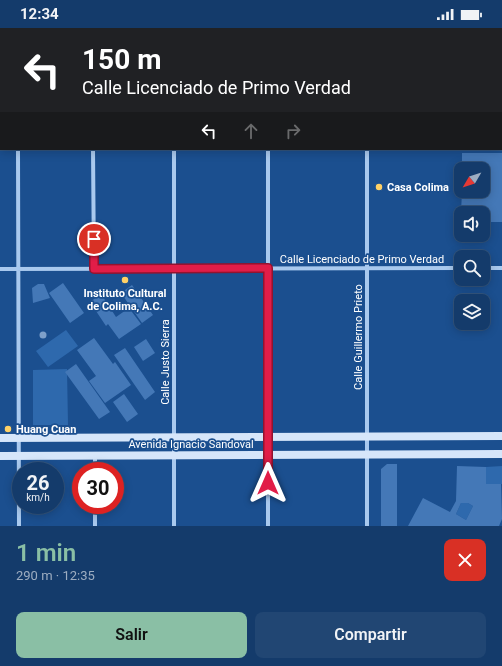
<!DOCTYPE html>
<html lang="es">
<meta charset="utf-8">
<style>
body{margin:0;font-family:Roboto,sans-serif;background:#214673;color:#f1f3f6;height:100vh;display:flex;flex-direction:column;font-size:15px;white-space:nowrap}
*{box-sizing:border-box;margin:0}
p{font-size:13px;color:#9dadc1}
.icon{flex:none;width:22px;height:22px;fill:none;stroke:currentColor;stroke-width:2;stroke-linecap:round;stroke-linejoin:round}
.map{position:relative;height:498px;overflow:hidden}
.drawer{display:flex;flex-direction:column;background:#143b6b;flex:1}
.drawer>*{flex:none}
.hud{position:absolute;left:0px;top:0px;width:502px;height:122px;box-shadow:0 2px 10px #0003,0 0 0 1px #33557e;background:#202124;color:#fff;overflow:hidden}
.needle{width:26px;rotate:231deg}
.fabs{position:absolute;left:454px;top:134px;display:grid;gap:8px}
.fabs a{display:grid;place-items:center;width:36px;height:36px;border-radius:8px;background:#143b6b;box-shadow:0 2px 10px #0003,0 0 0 1px #33557e;font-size:20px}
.speed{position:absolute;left:12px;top:434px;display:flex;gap:8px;font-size:20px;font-weight:700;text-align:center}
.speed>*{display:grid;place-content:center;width:52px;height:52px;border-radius:50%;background:#143b6b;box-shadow:0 2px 10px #0003,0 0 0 1px #33557e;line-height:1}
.speed small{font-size:10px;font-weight:400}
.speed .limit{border:6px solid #d22;background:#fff;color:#111}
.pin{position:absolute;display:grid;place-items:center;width:34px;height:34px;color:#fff;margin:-17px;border:2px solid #fff;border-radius:50%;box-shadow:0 1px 4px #0007}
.me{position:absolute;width:44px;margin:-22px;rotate:0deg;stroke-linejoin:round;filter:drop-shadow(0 0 3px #0008)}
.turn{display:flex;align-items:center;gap:14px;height:84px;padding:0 16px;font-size:18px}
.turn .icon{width:52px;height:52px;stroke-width:2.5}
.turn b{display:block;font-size:28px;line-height:34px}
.lanes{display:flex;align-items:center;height:38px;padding:0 16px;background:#0003;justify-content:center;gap:20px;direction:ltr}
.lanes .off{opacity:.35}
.round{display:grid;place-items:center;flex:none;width:42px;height:42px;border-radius:8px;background:#214673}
.head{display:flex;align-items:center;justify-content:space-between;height:68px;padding:0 16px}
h1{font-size:24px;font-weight:600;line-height:30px;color:#8abfa5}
.primary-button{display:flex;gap:8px;margin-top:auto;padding:8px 16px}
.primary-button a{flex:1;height:46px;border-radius:8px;background:#8abfa5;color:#111;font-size:16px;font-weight:600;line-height:46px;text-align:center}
.primary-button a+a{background:#214673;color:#f1f3f6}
.status{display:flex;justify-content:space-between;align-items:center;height:28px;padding:0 20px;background:#143b6b;direction:ltr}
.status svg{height:11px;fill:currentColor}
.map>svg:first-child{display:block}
.green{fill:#2e69ad}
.building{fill:#4478b7;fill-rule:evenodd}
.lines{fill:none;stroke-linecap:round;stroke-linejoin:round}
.minor{stroke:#a9c9ee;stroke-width:4}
.secondary{stroke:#d6e6fa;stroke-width:8}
.tree{fill:#7ea0ca}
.route-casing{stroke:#92132f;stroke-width:10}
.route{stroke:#e11d48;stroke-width:7}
.poi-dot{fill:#ffd166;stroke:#1b4f8f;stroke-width:1.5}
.labels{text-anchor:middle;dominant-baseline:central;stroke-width:3.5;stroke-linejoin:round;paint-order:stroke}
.poi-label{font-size:11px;font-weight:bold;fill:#fff;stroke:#1b4f8f;text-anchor:start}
.street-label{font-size:11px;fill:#fff;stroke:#1b4f8f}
</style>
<div class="status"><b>12:34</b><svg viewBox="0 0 49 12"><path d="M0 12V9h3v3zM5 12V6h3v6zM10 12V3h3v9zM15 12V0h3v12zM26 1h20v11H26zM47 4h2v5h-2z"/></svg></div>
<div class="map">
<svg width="502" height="498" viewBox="0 0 502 498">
<rect width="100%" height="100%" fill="#1b4f8f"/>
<path class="green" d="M66,302L78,318L48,339L36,323Z
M67,341L68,397H33V342Z
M502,438V456H486V439Z
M461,475H468L473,478L466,492L456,486Z"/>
<path class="building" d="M462,125H502V194H483V185H461L462,163H483V141H462Z
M63,255L84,285L70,295L49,265Z
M38,256H44L50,270L33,275L32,260Z
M132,257L153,287L142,295L121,265Z
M101,266L116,289L129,280L141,296L119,311L108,296L106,298L90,274Z
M94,310L113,336L115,334L131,357L105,375L89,353L96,348L77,322Z
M146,311L155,325L143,333L134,319Z
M125,320L155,364L145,372L114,327Z
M76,336L110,384L99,391L65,344Z
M124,366L138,386L127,394L113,374Z
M387,436H397V498H381V441Z
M457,438L486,439V456H501L502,491L499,498H408L423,470L450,484L456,473ZM461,475H468L473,478L466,492L456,486Z"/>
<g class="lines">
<path class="minor" d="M18,0V1
M92,0V1
M174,0V1
M268,0V1
M367,1V0
M501,106H502
M0,109H1
M18,121L19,498
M93,121L94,241
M268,121V498
M483,240H502
M0,241L461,240
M95,443V428
M95,498V477
M174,498V121
M367,498V121"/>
<path class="secondary" d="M0,410L502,408
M0,428L502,426"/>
</g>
<g class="tree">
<circle cx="43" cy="307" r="3.5"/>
<circle cx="148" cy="418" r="3.5"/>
</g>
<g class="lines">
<defs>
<path id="route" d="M94,211V241L268,240V455"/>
</defs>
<use href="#route" class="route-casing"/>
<use href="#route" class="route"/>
</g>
<g class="poi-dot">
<circle cx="379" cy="159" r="4"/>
<circle cx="125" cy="252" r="4"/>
<circle cx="8" cy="401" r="4"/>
</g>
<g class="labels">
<g class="poi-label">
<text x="387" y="159">Casa Colima</text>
<text x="125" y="265" text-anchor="middle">Instituto Cultural<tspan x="125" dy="13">de Colima, A.C.</tspan></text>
<text x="16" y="401">Huang Cuan</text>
</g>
<g class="street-label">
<text x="362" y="231">Calle Licenciado de Primo Verdad</text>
<text transform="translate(358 309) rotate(-90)">Calle Guillermo Prieto</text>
<text transform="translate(165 334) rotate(-90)">Calle Justo Sierra</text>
<text x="191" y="416">Avenida Ignacio Sandoval</text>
</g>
</g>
</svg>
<div class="fabs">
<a><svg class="needle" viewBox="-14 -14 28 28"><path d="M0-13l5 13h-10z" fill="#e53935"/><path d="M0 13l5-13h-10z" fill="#9dadc1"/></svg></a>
<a><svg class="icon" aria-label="sound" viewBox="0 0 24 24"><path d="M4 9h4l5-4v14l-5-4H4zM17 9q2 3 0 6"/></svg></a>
<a><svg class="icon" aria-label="search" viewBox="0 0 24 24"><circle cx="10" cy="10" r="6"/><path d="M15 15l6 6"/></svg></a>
<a><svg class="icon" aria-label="layers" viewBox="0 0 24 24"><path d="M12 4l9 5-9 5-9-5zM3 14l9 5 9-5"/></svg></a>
</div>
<div class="speed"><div>26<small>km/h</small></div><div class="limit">30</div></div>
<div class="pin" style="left:94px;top:211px;background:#d93025"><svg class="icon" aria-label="arrive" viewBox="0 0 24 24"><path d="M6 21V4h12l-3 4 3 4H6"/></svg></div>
<svg class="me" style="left:268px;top:455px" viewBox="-20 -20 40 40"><path d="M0-17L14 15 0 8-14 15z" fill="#e11d48" stroke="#fff" stroke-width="4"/></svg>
<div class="hud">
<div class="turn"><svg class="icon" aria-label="left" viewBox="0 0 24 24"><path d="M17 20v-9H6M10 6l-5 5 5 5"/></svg><div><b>150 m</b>Calle Licenciado de Primo Verdad</div></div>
<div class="lanes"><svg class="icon" aria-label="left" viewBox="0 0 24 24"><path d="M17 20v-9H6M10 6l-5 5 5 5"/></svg><svg class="icon off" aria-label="ahead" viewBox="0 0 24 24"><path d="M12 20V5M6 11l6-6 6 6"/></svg><svg class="icon off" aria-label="right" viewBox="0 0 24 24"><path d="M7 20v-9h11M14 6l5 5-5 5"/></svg></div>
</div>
</div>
<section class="drawer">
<div class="head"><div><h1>1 min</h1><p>290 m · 12:35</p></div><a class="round" style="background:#d93025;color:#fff"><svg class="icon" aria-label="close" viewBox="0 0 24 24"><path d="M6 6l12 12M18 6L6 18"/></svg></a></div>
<div class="primary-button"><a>Salir</a><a>Compartir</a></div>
</section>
